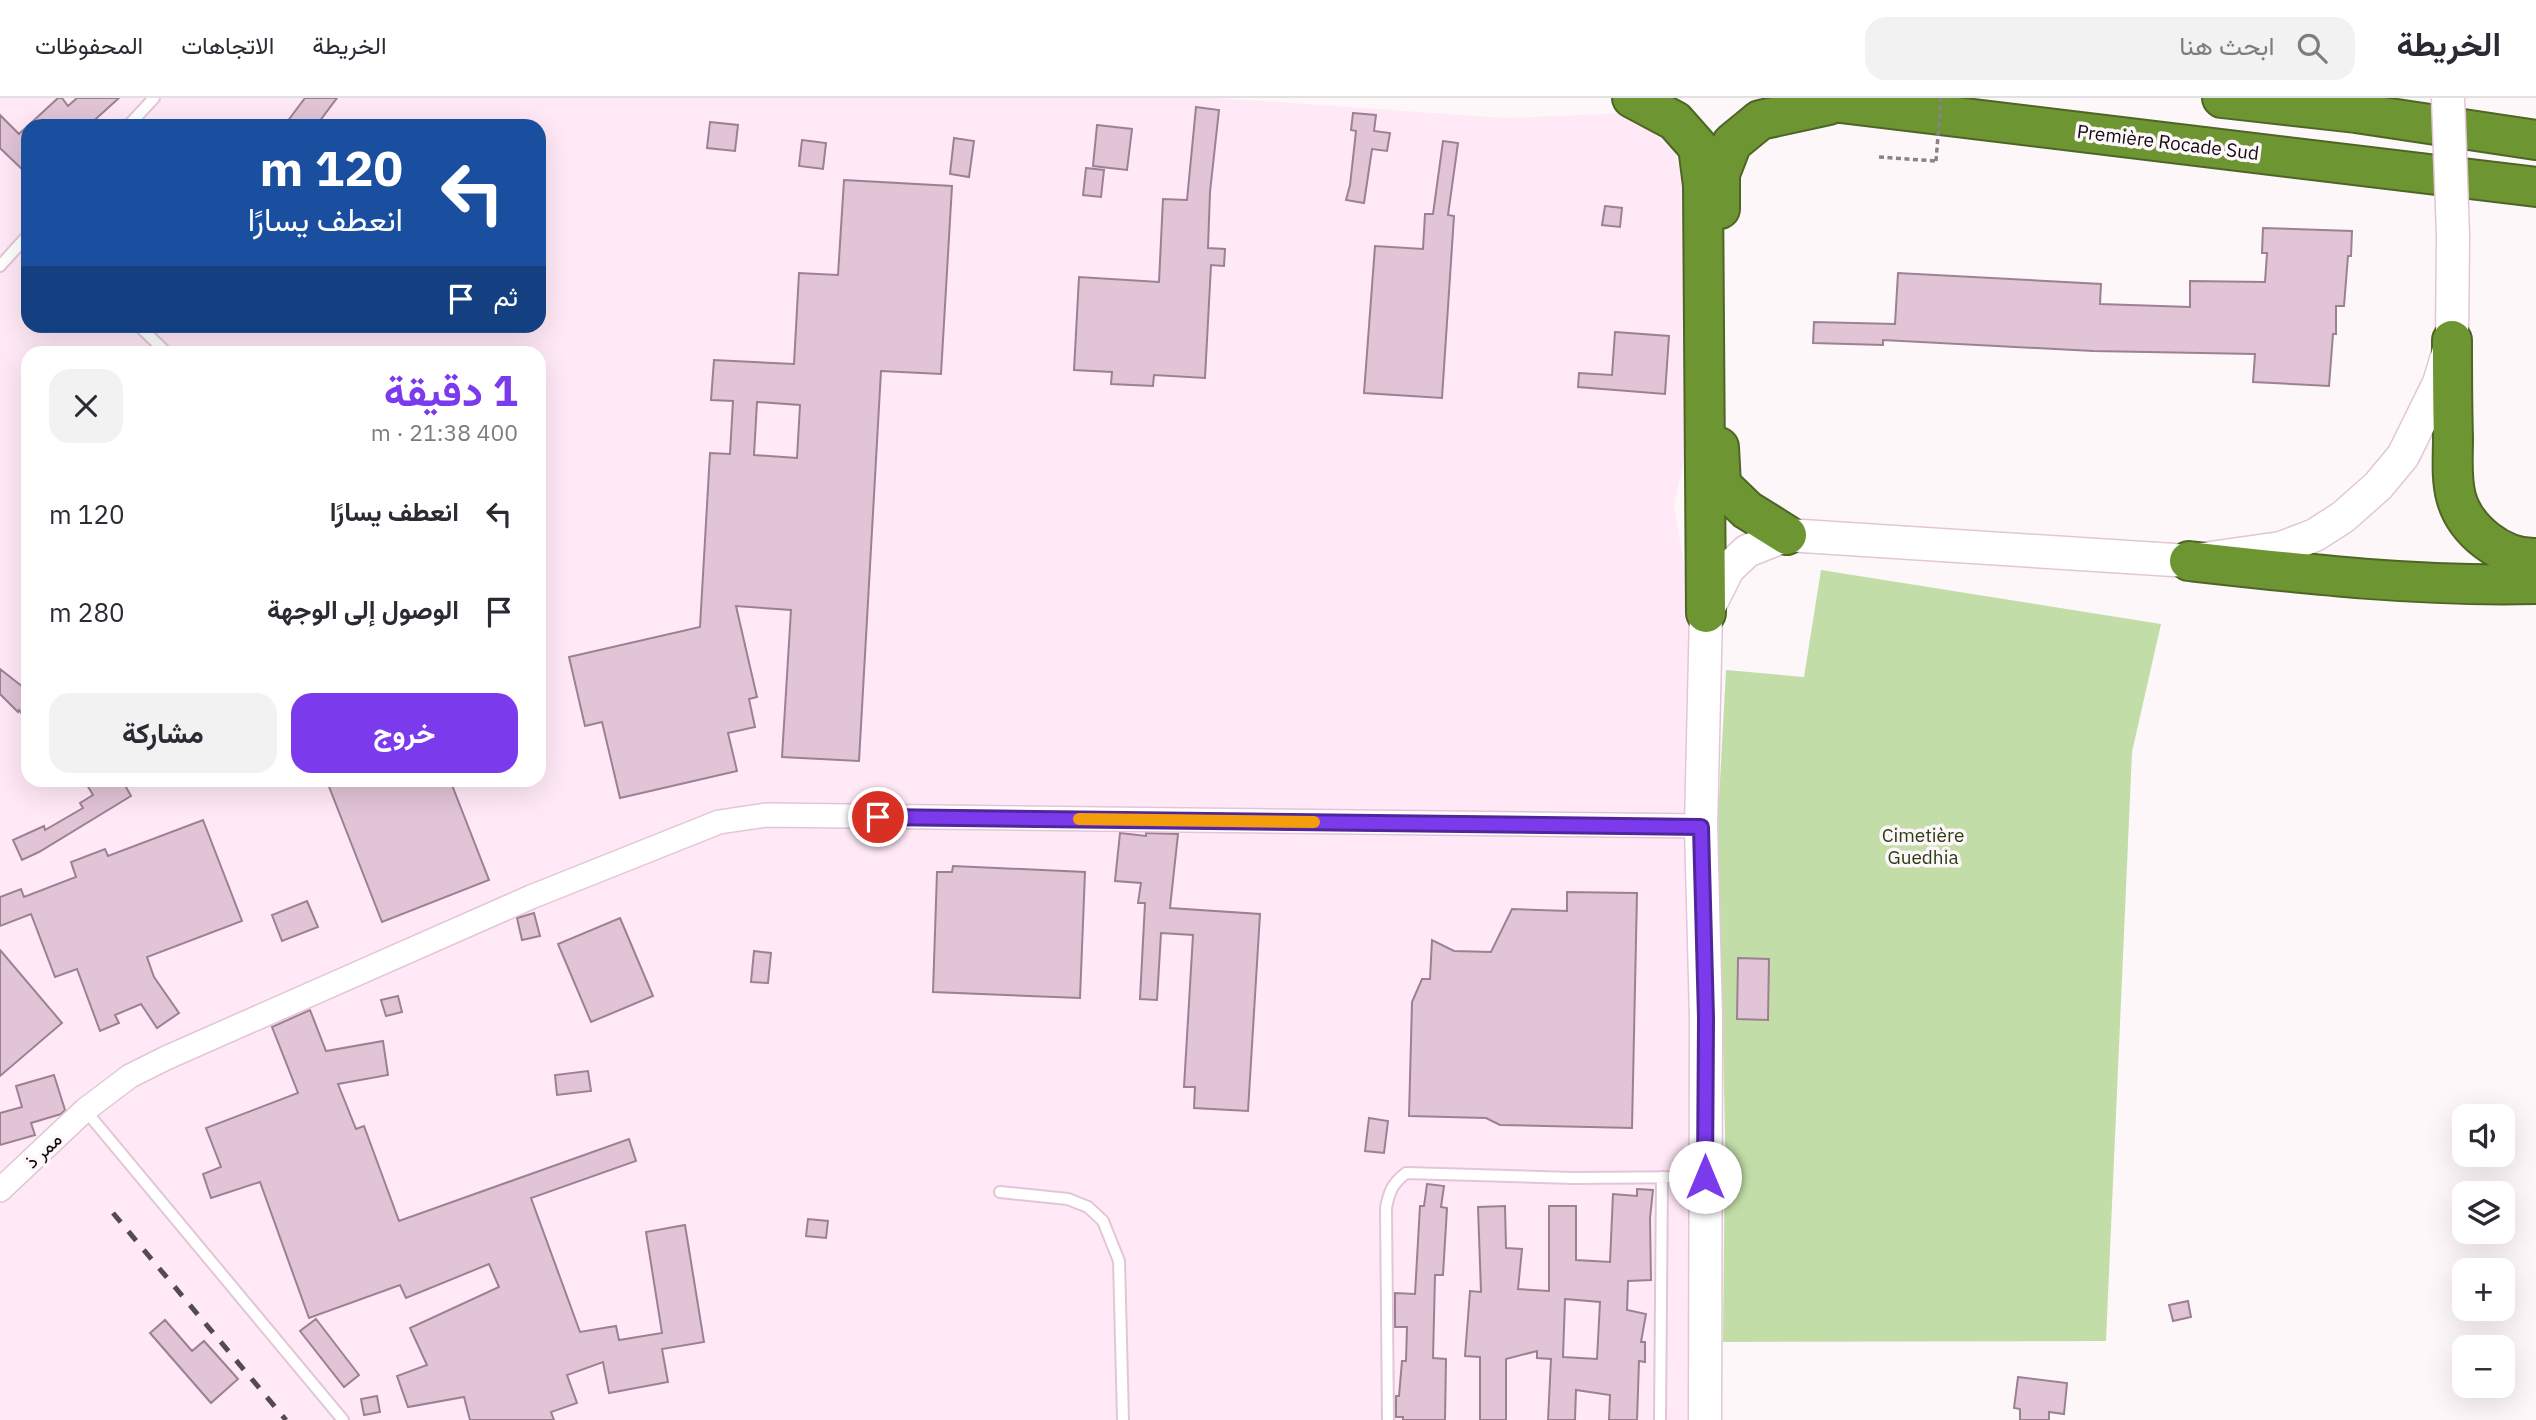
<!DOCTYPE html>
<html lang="ar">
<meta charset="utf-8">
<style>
body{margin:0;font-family:"IBM Plex Sans",Vazirmatn,sans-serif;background:#f2f2f3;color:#2b2b33;direction:rtl;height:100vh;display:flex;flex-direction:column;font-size:26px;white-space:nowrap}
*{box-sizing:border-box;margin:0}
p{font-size:23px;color:#7c7c81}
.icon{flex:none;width:38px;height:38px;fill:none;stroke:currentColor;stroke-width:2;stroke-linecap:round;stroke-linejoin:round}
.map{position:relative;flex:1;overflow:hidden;direction:ltr}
.drawer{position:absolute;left:21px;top:248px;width:525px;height:441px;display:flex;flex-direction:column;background:#fff;border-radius:21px;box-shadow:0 7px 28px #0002;direction:rtl}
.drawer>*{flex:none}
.hud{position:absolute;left:21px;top:21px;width:525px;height:214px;border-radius:21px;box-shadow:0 7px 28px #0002;direction:rtl;background:#1a4fa0;color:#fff;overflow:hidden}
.buttons{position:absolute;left:2452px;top:1006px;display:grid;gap:14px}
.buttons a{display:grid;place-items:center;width:63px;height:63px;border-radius:14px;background:#fff;box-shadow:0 7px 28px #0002;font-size:35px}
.pin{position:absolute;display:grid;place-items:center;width:60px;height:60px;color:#fff;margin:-30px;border:4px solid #fff;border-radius:50%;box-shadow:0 2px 7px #0007}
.me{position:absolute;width:77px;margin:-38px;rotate:0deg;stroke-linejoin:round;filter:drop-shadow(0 0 5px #0008)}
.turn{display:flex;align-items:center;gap:24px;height:147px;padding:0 28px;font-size:32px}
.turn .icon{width:91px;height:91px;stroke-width:2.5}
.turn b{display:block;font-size:49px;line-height:60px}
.then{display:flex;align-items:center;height:66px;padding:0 28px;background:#0003;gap:14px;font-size:26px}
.round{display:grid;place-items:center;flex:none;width:74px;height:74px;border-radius:21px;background:#f2f2f3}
.head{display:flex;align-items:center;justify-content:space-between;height:119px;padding:0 28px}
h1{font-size:42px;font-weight:700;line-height:52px;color:#7c3aed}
.button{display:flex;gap:14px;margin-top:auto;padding:14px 28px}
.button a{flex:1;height:80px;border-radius:21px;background:#7c3aed;color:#fff;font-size:28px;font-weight:700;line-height:80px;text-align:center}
.button a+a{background:#f2f2f3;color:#2b2b33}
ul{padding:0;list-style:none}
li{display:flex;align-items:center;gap:21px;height:98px;padding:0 28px}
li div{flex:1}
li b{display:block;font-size:26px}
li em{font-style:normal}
header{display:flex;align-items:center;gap:42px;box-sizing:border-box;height:98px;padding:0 35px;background:#fff;border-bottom:2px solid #e1e1e2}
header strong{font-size:33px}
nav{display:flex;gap:38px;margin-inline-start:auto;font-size:24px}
.search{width:490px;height:63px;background:#f2f2f3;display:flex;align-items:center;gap:18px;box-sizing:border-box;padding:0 24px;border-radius:21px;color:#7c7c81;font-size:26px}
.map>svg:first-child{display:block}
.built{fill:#ffe9f6;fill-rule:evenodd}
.green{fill:#c3dda8}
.building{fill:#e1c4d6;stroke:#9c8192;stroke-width:2;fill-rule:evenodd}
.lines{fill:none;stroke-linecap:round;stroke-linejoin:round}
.service-casing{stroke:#e2c6d7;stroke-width:14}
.minor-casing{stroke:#e2c6d7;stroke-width:26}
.secondary-casing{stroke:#e2c6d7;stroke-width:35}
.motorway-casing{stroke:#4e6526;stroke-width:42}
.path{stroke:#898286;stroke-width:3.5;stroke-dasharray:5 3.5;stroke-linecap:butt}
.service{stroke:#fff;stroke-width:10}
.minor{stroke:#fff;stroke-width:23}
.secondary{stroke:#fff;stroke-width:32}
.motorway{stroke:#6d9632;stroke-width:38}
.rail{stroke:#544b51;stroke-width:5;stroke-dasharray:12 12;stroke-linecap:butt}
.secondary-bridge-casing{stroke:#e2c6d7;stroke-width:35;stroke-linecap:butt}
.path-bridge{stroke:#898286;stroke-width:3.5;stroke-dasharray:5 3.5;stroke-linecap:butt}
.secondary-bridge{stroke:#fff;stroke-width:32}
.route-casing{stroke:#51269a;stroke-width:18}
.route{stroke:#7c3aed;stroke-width:12}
.slow{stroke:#f59e0b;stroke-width:12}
.labels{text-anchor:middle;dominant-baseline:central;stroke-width:7;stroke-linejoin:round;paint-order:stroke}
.street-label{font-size:19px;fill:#130a10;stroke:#fdf7fa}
.park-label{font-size:19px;fill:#2a3c11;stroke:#fdf7fa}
</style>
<header>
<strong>الخريطة</strong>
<div class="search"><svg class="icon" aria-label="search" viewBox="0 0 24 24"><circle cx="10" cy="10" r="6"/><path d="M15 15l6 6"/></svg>ابحث هنا</div>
<nav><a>الخريطة</a><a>الاتجاهات</a><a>المحفوظات</a></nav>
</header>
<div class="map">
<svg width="2536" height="1322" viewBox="0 0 2536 1322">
<rect width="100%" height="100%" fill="#fdf7fa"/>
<path class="built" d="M0,0H1218L1505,20L1631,15L1675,55L1691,114L1690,334L1674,408L1687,485L1692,725L1691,1322H0ZM28,28H539V228H28ZM28,256H539V682H28Z"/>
<path class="green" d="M1821,472L2161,526L2132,654L2106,1243L1723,1244L1725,1036L1718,719L1726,572L1804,579Z"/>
<path class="building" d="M58,0H62L68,8L77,0H119L88,28H28V77L0,50V17L19,36Z
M305,0H337L316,28H284Z
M1196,9L1219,12L1210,94L1208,150L1225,151L1224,168L1211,167L1205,280L1154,277L1153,288L1111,286L1112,274L1074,272L1079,179L1159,184L1163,101L1187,102Z
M1353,15L1376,17L1374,33L1390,35L1387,53L1372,51L1364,105L1346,102L1350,87L1356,33L1351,32Z
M710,24L738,27L735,53L707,50Z
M1097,27L1132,31L1127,72L1093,68Z
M954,40L974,43L969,79L950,76Z
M802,42L826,45L823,71L799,68Z
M1443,43L1458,45L1448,117L1454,118L1442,300L1364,295L1375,148L1423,151L1425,116H1433Z
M1086,70L1104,72L1101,99L1083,97Z
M844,82L952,88L941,276L881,273L859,663L782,659L791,512L736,508L757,599L749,601L755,629L728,635L737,673L620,700L602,624L585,628L569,559L700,529L710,355L730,356L733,303L711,302L714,262L794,266L799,175L838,177ZM757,304L800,307L797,360L754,357Z
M1605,108L1622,110L1620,129L1602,127Z
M2263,130L2352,133L2351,158H2348L2344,208H2336V236H2333L2329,288L2253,284L2255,256L2093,253L1883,242V247L1813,245L1814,224L1895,226L1898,175L2101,186L2100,206L2190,209V183L2265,184L2267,155H2262Z
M1615,234L1669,238L1665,296L1578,289L1579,275L1612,277Z
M0,571L28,593V623L19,612L18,614L0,596Z
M84,682H122L131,698L39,754L22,762L13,742L44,728L45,732L83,710L80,705L93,697Z
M337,682H450L489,782L382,824L328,686Z
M203,722L242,823L147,859L154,879L179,915L157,930L141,906L115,917L119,925L100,933L77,871L55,879L31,816L0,828V799L21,791L24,799L76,779L71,764L105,751L108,758Z
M1120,735L1146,738V735L1178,736L1170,810L1260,816L1248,1013L1194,1010L1195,989H1184L1193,837L1161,835L1157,902L1140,901L1145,805H1138L1141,785L1115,783Z
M953,768L1085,774L1080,900L933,894L937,774H952Z
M1567,794L1637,795L1632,1030L1500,1027L1486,1020L1409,1018L1412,904L1422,881H1430L1432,842L1454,853L1491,854L1512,811L1567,813Z
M307,803L318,829L282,843L272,817Z
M534,815L540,838L522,842L517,820Z
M620,820L653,898L591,924L558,846Z
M0,852L62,925L0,978Z
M754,853L771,855L768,885L751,884Z
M1738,860L1769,861L1768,922L1737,921Z
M398,898L402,914L386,918L381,902Z
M310,912L326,953L383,943L388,977L338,986L356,1031L364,1028L399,1123L629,1041L636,1063L531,1100L580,1234L616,1228L619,1242L662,1235L646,1134L685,1127L704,1244L662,1251L668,1284L609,1295L603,1264L567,1277L577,1305L551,1314L554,1322H470L464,1299L408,1309L397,1278L427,1267L410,1230L499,1189L489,1166L406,1200L400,1187L309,1220L260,1084L211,1100L203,1076L221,1069L206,1030L298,995L272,929Z
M588,973L591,993L557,997L555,977Z
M54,977L65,1012L61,1016L31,1025L35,1037L0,1047V1015L22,1009L16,988Z
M1369,1020L1388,1023L1384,1055L1365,1053Z
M1427,1086L1444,1088L1441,1109L1447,1110L1443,1177H1435L1433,1260L1446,1261L1445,1322H1403V1319H1396V1298H1399L1402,1263H1406L1407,1229H1395V1195L1415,1196L1420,1108H1424Z
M1637,1091L1653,1092L1650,1120L1651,1182L1628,1183L1627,1212L1646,1216L1641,1244H1645V1264L1639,1263L1637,1322H1609L1610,1297L1576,1292L1575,1322H1548L1551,1261L1537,1260V1253L1506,1261V1322H1480V1259L1465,1258L1470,1193L1481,1194L1478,1109L1505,1108L1506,1150L1522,1151L1518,1191L1549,1193V1108H1576V1162L1610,1164L1613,1096L1637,1098ZM1565,1201L1600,1204L1597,1261L1563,1259Z
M808,1121L828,1123L826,1140L806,1138Z
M2188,1203L2191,1219L2173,1223L2169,1207Z
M316,1221L359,1277L344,1289L300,1233Z
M165,1222L192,1253L204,1243L238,1281L211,1305L150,1235Z
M2018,1279L2067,1285L2064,1316L2049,1314V1322H2020V1311L2014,1310Z
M377,1298L380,1314L364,1317L361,1301Z"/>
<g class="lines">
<defs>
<path id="service" d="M128,28L154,0
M0,168L28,137
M139,228L168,256
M85,1012L343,1322
M1000,1094L1068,1101L1088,1109L1103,1123L1119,1163L1123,1322
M1388,1322L1386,1110C1389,1094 1392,1086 1406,1075L1572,1080L1703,1079
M1660,1322L1662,1079"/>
<path id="minor" d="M0,1092L85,1012L130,978L166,960L531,799L719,724L766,717L1701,728"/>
<path id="secondary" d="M1705,1322L1706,920L1701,728L1706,515L1728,471L1747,453L1787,437L2189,463L2281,450L2315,437L2343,419L2378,388L2403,358L2439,285L2452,242L2453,137"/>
<path id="motorway" d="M1632,0L1675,23L1698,49L1703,87L1706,515
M1799,0L2536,89
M2222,0L2356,15L2536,42
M1720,111V76L1732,45L1760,22L1829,7
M2452,242C2452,275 2452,307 2453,340C2453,359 2451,380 2456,399C2465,432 2501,461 2536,460
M1719,349L1721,387L1747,412L1787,437
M2189,463C2305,476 2419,489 2536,486"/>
</defs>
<use href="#service" class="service-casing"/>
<use href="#minor" class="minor-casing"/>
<use href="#secondary" class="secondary-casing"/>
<use href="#motorway" class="motorway-casing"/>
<path class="path" d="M1879,59L1936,63"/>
<use href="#service" class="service"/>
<use href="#minor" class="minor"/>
<use href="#secondary" class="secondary"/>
<use href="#motorway" class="motorway"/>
<path class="rail" d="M113,1115L286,1322"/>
<defs>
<path id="secondary-bridge" d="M2448,0L2453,137"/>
</defs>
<use href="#secondary-bridge" class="secondary-bridge-casing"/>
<path class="path-bridge" d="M1936,63L1941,0"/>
<use href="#secondary-bridge" class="secondary-bridge"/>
</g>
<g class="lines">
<defs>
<path id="route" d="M878,719L1701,729L1706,920L1705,1079"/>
</defs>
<use href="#route" class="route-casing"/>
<use href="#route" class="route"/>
<path class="slow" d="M1079,721L1314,724"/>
</g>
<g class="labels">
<g class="street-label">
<text transform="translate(2168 44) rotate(7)">Première Rocade Sud</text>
<text transform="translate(43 1052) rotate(-43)">ممر ذ</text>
</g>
<g class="park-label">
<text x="1923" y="737">Cimetière<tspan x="1923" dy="22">Guedhia</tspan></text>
</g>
</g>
</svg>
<div class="buttons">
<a><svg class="icon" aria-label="sound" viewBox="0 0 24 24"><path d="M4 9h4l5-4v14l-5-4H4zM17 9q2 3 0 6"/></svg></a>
<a><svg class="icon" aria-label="layers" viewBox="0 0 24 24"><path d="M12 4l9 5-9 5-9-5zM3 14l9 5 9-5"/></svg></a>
<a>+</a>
<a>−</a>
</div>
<div class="pin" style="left:878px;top:719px;background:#d93025"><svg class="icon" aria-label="arrive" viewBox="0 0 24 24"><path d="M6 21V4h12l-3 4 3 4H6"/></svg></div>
<svg class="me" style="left:1705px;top:1079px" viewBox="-20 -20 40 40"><circle r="19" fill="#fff"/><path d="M0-13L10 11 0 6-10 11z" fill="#7c3aed"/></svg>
<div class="hud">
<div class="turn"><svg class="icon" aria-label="left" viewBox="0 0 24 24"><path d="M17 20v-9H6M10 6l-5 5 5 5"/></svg><div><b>120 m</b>انعطف يسارًا</div></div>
<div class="then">ثم<svg class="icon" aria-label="arrive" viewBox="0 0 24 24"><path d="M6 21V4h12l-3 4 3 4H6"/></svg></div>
</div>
<section class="drawer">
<div class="head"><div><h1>1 دقيقة</h1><p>400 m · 21:38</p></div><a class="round"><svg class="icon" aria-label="close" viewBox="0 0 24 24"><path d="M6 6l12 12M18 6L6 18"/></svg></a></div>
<ul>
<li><svg class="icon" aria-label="left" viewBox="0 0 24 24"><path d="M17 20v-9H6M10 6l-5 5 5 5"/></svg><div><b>انعطف يسارًا</b></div><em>120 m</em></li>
<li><svg class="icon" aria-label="arrive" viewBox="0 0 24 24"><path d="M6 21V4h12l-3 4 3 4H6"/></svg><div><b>الوصول إلى الوجهة</b></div><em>280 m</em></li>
</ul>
<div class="button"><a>خروج</a><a>مشاركة</a></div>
</section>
</div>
